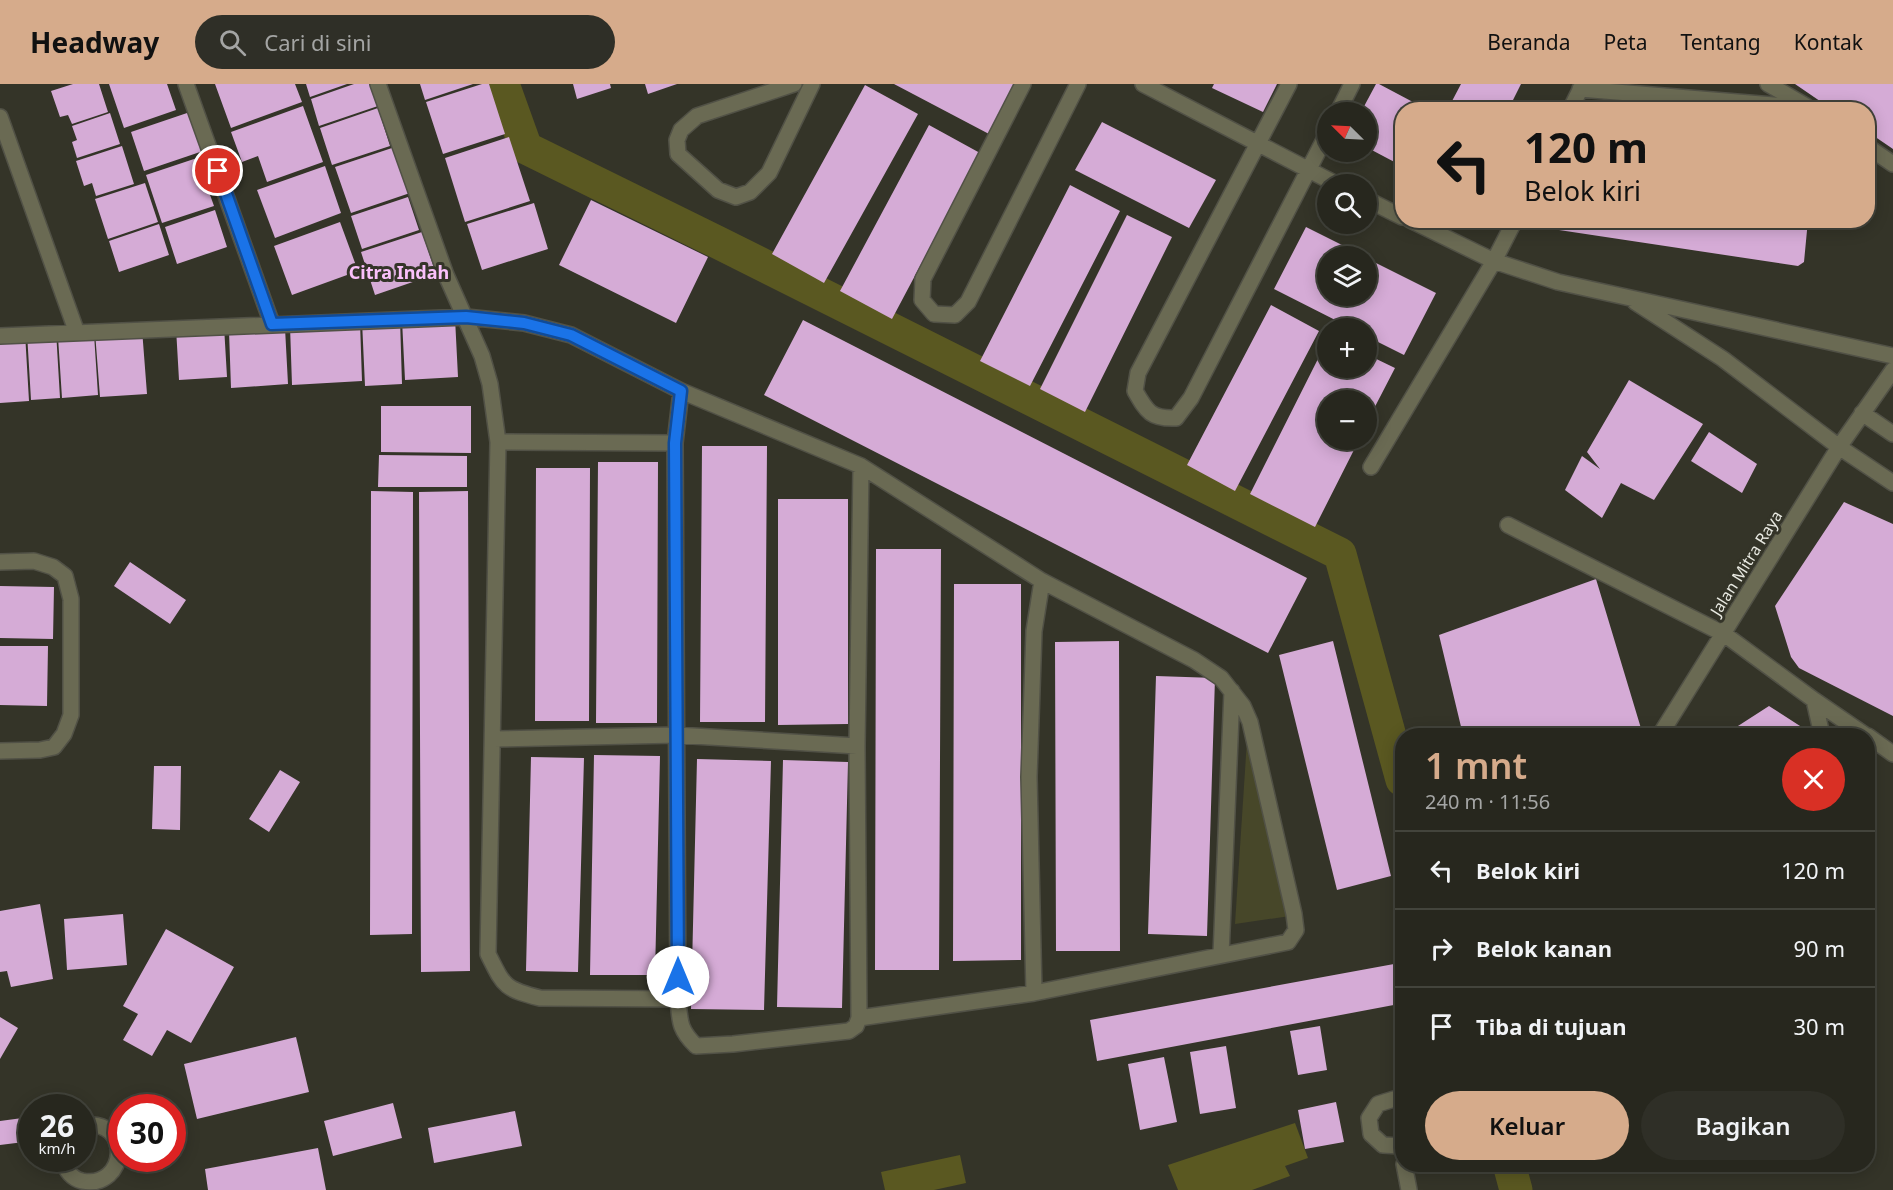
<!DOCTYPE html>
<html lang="id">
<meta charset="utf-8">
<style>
body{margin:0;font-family:"Noto Sans",sans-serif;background:#2f2f27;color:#f1f3f6;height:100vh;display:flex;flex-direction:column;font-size:22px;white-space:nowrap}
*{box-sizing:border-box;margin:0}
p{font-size:20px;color:#a4a5a4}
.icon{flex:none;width:33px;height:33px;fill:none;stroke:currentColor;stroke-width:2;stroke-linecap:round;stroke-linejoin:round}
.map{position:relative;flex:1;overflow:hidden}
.side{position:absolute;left:1395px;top:644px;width:480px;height:444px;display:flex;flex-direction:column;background:#27271e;border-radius:24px;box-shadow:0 3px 15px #0003,0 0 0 2px #43443c}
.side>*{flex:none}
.banner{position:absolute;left:1395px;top:18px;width:480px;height:126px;border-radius:24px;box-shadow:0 3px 15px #0003,0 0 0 2px #43443c;background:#d6ab8b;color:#111;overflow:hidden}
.needle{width:39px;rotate:294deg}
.buttons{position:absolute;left:1317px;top:18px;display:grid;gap:12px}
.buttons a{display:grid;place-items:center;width:60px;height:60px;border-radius:50%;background:#27271e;box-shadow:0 3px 15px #0003,0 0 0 2px #43443c;font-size:30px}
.speed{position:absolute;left:18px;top:1010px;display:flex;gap:12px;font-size:30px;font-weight:700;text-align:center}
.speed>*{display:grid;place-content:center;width:78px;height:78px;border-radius:50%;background:#27271e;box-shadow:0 3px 15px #0003,0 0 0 2px #43443c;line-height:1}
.speed small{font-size:15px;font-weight:400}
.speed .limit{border:9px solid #d22;background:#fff;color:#111}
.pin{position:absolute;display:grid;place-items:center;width:51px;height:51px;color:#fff;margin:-26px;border:3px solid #fff;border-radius:50%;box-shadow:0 2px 6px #0007}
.me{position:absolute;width:66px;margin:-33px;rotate:0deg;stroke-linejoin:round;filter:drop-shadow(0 0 4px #0008)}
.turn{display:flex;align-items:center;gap:21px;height:126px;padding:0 30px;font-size:27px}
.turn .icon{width:78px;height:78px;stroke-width:2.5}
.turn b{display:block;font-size:42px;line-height:51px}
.round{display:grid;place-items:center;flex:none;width:63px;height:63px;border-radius:32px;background:#2f2f27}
.head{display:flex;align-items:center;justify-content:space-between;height:102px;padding:0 30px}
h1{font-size:36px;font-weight:600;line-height:45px;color:#d6ab8b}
.action{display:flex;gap:12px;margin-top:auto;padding:12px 30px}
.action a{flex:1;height:69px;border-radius:36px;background:#d6ab8b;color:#111;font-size:24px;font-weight:600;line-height:69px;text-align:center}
.action a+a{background:#2f2f27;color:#f1f3f6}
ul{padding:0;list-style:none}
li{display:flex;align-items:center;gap:18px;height:78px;padding:0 30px;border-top:2px solid #43443c}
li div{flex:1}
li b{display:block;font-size:22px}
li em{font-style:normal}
header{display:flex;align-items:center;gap:36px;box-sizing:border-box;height:84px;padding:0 30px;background:#d6ab8b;color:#111}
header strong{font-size:28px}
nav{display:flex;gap:33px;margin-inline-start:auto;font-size:21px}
.search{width:420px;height:54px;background:#2f2f27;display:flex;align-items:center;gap:15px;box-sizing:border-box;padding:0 21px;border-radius:33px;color:#a4a5a4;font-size:22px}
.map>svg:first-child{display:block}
.green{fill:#474729}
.water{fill:#5a5821}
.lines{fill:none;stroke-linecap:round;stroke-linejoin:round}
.canal{stroke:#5a5821;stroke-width:33}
.building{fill:#d5abd6}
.minor-casing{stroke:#515146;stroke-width:18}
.minor{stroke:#6a6a53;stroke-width:15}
.route-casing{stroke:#114b97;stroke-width:15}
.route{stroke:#1a73e8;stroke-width:10}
.labels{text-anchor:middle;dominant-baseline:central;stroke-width:6;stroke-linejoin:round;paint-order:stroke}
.street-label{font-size:16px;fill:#e9eae2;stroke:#343428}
.neighbourhood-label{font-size:18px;font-weight:bold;fill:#fac0fb;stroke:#343428}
</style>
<header>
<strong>Headway</strong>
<div class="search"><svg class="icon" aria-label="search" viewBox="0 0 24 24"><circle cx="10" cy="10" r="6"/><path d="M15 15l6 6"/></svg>Cari di sini</div>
<nav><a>Beranda</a><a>Peta</a><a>Tentang</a><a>Kontak</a></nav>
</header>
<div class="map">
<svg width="1893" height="1106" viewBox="0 0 1893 1106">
<rect width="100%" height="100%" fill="#343428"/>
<path class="green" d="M1248,641L1290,832L1235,840Z"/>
<path class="water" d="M1295,1039L1308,1074L1285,1082L1290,1092L1252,1106H1178L1168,1081Z
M960,1071L966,1099L934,1106H885L881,1088Z"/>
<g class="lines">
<path class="canal" d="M503,0L526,64L717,158L1340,470L1402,696
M1509,1080L1516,1106"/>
</g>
<path class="building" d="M73,0H99L108,28L72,40L68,31L60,33L51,7Z
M109,0H167L176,26L124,44Z
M215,0H295L302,18L231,44Z
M306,0H347L310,13Z
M354,0H371L378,22L319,42L311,15Z
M420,0H473L425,16Z
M482,0H489L505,50L443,70L426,18Z
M573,0H610L611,4L577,15Z
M645,0H677L648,10Z
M894,0H1015L989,50Z
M1214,0H1277L1263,28L1212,4Z
M1376,0H1379L1428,26H1402V82L1366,63V28H1361Z
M1461,0H1521L1508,26H1464L1451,19Z
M1795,0H1893V65L1868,48V26H1833Z
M865,1L918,30L824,199L772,170Z
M303,22L323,78L267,98L258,72L242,78L231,48Z
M378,24L390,62L332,81L320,44Z
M190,28L203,67L144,87L131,48Z
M110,29L120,60L77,74L72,58L77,56L72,42Z
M1102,38L1216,96L1189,144L1075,86Z
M929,41L980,69L892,235L840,207Z
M509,53L530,117L465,138L445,74Z
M122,62L134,100L96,112L92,99L84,102L76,77Z
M395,63L410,109L351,129L335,83Z
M197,74L214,122L162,139L146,91Z
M325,82L341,129L275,154L257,106Z
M145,99L158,138L108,155L95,115Z
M1070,101L1120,127L1030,302L980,277Z
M408,113L419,146L362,165L351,132Z
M591,116L708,173L676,239L559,181Z
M534,119L548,165L482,186L467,140Z
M215,126L227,163L177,180L165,143Z
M1127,131L1172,153L1085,328L1040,305Z
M1562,136H1808L1804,178L1798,182L1559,146Z
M340,138L358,187L292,211L274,162Z
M159,140L169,171L119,188L109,157Z
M1306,143L1364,172H1328V212H1366V174L1436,209L1404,271L1366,252V244H1351L1274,205Z
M422,148L436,190L375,211L361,168Z
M1271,221L1319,247L1235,407L1187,381Z
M455,234L458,293L405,296L402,236Z
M400,235L402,300L365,302L362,237Z
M803,236L1307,494L1268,569L764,311Z
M360,238L362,297L292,301L290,242Z
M224,242L227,293L179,296L176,244Z
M285,244L288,300L231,304L229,247Z
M142,245L147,310L100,313L95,248Z
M56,247L60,314L31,316L27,249Z
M25,249L29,317L0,319V250Z
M94,250L98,311L62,314L58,253Z
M1328,255V284H1366V270L1395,284L1366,340V316H1328V356H1359L1315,443L1250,410Z
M1629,296L1703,340L1654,416L1621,399L1602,434L1565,406L1582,372L1600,385L1587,368Z
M381,322H471V369L381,368Z
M1709,348L1757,380L1742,409L1691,377Z
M702,362H767L765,638H700Z
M379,371L467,372V403H378Z
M598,378H658L657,639H596Z
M536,384H590L589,637H535Z
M371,407L413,408L412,850L370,851Z
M468,407L470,887L421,888L419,408Z
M778,415H848V640L778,641Z
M1844,418L1893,440V632L1799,584L1791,573L1775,522Z
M876,465H941L939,886H875Z
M130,478L186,516L170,540L114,502Z
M1596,495L1643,651H1463L1439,551Z
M954,500H1021V876L953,877Z
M0,502L54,503L53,555L0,554Z
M1119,557L1120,867H1056L1055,558Z
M1333,557L1391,792L1337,806L1279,571Z
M0,562H48L47,622L0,621Z
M1156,592L1215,594L1207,852L1148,850Z
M1769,622L1814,651H1724Z
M594,671L660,672L655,891H590Z
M531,673L584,674L578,888L526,887Z
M697,675L771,677L764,926L691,925Z
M783,676L848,678L842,924L777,923Z
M154,682H181L180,746L152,745Z
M280,686L300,698L269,748L249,735Z
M40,820L53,895L11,903L7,887L0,888V827Z
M123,830L127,881L67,886L64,835Z
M166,845L234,883L191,959L167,946L152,972L123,956L138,930L123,922Z
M1394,880L1399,920L1097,977L1090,936Z
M0,933L18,944L0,975Z
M1320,942L1327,986L1298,991L1290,947Z
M296,953L309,1008L197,1035L184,980Z
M1226,962L1236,1024L1200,1030L1190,968Z
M1164,973L1177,1038L1140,1046L1128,980Z
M1336,1018L1344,1058L1305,1065L1298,1026Z
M393,1019L402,1054L333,1072L324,1037Z
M515,1027L522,1062L434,1079L428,1044Z
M30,1033L32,1057L0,1061V1037Z
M318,1064L326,1106H208L205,1085Z"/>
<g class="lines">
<defs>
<path id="minor" d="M186,0L272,240
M378,0L446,191L482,272L490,300L498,358L488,870C504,902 504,905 540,914L678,915
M794,0L697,32L681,46L677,56L678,70L718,106L736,113L750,108L769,89L812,0
M1023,0L923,195L922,216L934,230L955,231L968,218L1078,0
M1143,0L1336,100
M1289,0L1138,289L1135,307C1147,328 1151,335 1176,334L1191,314L1328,48
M1768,0L1806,22
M1580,5L1809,24
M1570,26L1583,0
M1338,28L1352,0
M0,33L77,249
M1868,63L1893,80
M1366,115L1402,133
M1410,136L1494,177L1558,198L1893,272
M1635,218L1723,275L1839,363L1893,399
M0,252L466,233L524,239L571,251L681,307L861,382L1042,497L1194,576L1221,594L1243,622L1250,638L1294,830L1296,846L1288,858L1034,909L859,934L856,942L849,947L733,960L696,962C679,945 680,938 678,915L675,359L681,307
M1862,329L1893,350
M498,358L675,359
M1371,383L1494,177L1515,136
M1508,441L1724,550L1814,616L1865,651
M0,478L34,477L53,483L65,492L71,515V631L64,650L54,663L40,666L0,667
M1814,616L1822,651
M1660,651L1839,363L1893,286
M1868,652L1893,670
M493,655L676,651L857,662
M1221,871L1232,607
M1034,909L1029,693L1034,547L1042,497
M859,934L857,662L861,382
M1402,1018L1394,1015L1378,1020L1369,1034L1371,1050L1383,1061L1400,1062L1402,1059
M62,1074C65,1085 70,1094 82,1097C128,1106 133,1032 82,1042
M1404,1080L1409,1106"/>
</defs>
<use href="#minor" class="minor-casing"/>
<use href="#minor" class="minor"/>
</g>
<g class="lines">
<defs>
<path id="route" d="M218,87L272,240L466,233L524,239L571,251L681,307L675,359L678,893"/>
</defs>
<use href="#route" class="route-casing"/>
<use href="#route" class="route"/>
</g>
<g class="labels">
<g class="street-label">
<text transform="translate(1746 479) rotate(-58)">Jalan Mitra Raya</text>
</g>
<g class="neighbourhood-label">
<text x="399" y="188">Citra Indah</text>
</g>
</g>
</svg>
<div class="buttons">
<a><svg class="needle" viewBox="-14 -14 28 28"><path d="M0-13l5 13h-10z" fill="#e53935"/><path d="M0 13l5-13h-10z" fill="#a4a5a4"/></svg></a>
<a><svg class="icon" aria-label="search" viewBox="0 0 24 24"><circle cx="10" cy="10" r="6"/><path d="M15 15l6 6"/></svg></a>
<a><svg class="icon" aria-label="layers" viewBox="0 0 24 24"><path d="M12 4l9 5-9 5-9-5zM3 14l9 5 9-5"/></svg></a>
<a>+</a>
<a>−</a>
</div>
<div class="speed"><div>26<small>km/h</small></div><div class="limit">30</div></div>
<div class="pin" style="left:218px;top:87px;background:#d93025"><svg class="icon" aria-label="arrive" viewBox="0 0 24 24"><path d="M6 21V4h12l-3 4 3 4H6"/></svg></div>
<svg class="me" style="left:678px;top:893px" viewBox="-20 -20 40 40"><circle r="19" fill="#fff"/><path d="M0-13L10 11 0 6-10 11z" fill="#1a73e8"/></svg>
<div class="banner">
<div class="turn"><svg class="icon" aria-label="left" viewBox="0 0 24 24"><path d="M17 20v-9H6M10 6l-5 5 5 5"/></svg><div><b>120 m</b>Belok kiri</div></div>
</div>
<section class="side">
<div class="head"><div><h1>1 mnt</h1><p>240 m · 11:56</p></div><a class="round" style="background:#d93025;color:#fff"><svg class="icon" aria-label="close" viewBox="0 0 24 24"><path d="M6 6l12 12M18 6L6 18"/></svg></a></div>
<ul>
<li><svg class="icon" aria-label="left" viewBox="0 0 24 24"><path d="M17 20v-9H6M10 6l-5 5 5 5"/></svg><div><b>Belok kiri</b></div><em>120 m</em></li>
<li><svg class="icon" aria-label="right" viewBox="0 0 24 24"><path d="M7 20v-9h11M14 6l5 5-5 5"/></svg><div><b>Belok kanan</b></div><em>90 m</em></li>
<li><svg class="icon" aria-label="arrive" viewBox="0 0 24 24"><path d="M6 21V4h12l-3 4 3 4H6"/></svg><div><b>Tiba di tujuan</b></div><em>30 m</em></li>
</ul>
<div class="action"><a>Keluar</a><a>Bagikan</a></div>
</section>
</div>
